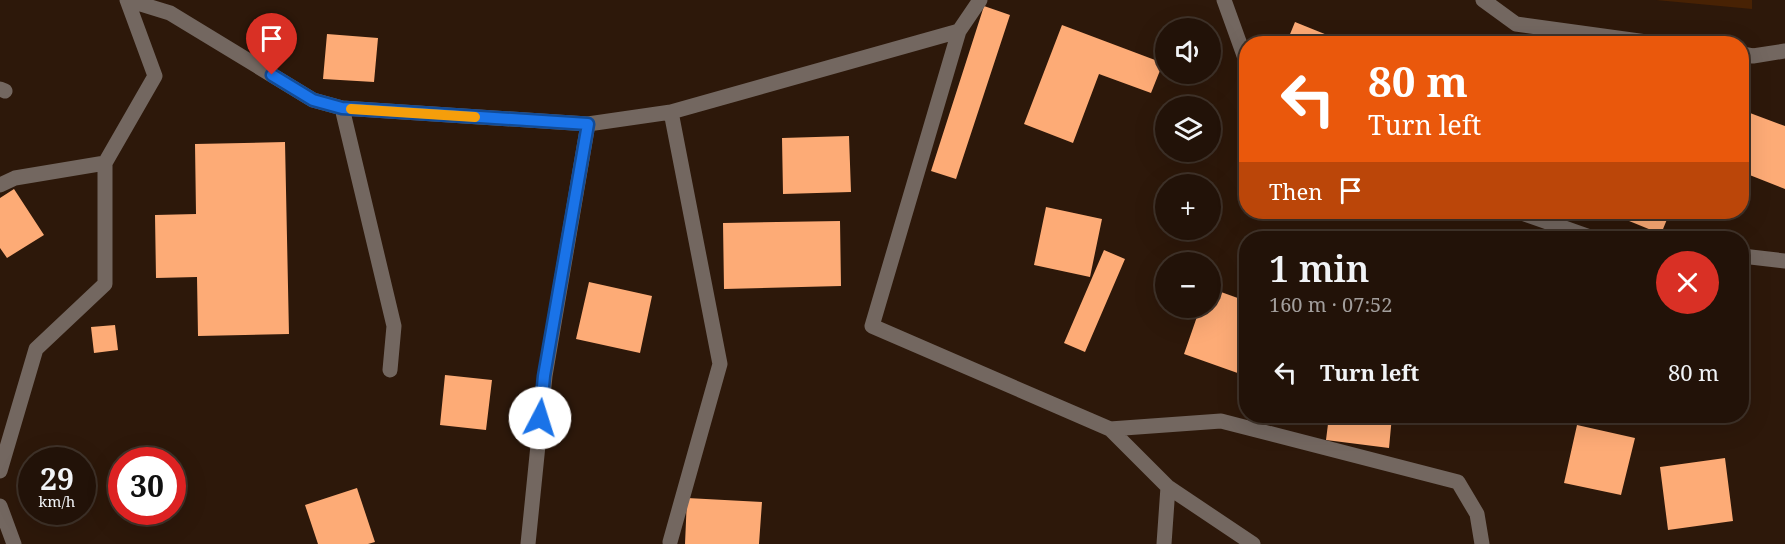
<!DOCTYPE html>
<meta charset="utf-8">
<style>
body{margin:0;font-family:"Noto Serif",serif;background:#2e2016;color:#f1f3f6;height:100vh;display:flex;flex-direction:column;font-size:22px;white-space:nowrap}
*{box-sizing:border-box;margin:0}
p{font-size:20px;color:#a29e9c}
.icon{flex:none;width:33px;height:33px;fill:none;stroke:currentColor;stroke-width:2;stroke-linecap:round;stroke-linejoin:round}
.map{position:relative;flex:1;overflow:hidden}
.details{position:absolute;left:1239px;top:231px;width:510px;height:192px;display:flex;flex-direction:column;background:#221208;border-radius:24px;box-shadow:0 6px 24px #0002,0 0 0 2px #3f3229}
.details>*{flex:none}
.hud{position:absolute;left:1239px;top:36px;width:510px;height:183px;border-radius:24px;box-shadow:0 6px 24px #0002,0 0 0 2px #3f3229;background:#ea580c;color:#fff;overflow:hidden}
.buttons{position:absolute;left:1155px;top:18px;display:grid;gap:12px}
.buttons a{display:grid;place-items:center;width:66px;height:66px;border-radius:50%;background:#221208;box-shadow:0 6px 24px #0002,0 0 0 2px #3f3229;font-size:30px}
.speed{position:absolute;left:18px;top:447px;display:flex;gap:12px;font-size:30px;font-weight:700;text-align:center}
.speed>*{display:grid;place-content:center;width:78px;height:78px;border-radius:50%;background:#221208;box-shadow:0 6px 24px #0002,0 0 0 2px #3f3229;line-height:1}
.speed small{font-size:15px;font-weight:400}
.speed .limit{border:9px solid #d22;background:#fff;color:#111}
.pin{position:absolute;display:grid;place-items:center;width:51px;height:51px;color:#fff;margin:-62px -26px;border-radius:50% 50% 50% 0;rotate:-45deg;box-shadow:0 0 6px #0007}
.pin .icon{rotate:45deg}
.me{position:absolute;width:66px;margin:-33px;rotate:5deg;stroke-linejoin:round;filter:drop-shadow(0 0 4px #0008)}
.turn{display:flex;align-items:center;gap:21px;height:126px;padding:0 30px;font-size:27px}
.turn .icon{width:78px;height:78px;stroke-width:2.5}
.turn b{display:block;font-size:42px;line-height:51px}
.then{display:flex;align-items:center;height:57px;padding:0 30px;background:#0003;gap:12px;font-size:22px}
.round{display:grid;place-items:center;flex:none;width:63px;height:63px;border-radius:32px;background:#2e2016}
.overview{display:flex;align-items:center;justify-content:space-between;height:102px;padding:0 30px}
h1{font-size:36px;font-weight:600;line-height:45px}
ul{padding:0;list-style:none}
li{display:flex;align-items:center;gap:18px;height:78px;padding:0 30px}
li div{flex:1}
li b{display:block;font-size:22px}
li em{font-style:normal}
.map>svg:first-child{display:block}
.green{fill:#482204}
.building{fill:#fdab76}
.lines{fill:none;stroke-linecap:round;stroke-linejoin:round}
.minor{stroke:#736760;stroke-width:15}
.route-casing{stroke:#114b97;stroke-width:15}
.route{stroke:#1a73e8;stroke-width:10}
.slow{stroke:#f59e0b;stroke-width:10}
</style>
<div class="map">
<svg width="1785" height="544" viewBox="0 0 1785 544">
<rect width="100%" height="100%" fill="#2d180a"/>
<path class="green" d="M1656,0H1752V9Z"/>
<path class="building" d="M984,6L1010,15L956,179L931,171Z
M1295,22L1347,43V44H1286Z
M1062,25L1163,63L1151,93L1099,74L1073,143L1024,124Z
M327,34L378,38L374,82L323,79Z
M1742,110L1785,126V189L1742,172Z
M849,136L851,192L783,194L782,138Z
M285,142L289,334L198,336L197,277L156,278L155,215L196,214L195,144Z
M14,189L44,235L7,258L0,248V198Z
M1046,207L1102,219L1090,277L1034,265Z
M1607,212H1670L1661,234Z
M840,221L841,286L724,289L723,223Z
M1104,250L1125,259L1085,352L1064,343Z
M589,282L652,296L640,353L576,339Z
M1210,288L1246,301V376L1184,354L1200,308H1210Z
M115,325L118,350L94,353L91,327Z
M445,375L492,380L486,430L440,425Z
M1329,416H1392L1389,448L1326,440Z
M1577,425L1635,438L1621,495L1564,483Z
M1725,458L1733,521L1668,530L1660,467Z
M357,488L375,542L368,544H318L305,505Z
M687,498L762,502L759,544H685Z"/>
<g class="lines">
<path class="minor" d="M128,0L170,13L313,100L342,108L588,124
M980,0L959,31L872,326L1110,429L1221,421L1458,482L1477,514L1482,544
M1224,0L1246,61
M1483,0L1516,24L1661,44
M1742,54L1753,56L1785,51
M0,89L5,91
M342,108L394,326L390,370
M0,185L15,178L105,163
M1519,212L1593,238
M1742,256L1785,261
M1110,429L1168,487L1253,544
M0,471L36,349L105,284V163L155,76L127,0
M0,506L14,544
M670,542L720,364L671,112
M528,544L545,376L588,124L671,112L959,31
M1164,544L1168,487"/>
</g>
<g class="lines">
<defs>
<path id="route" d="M272,75L313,100L342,108L588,124L544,376L540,418"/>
</defs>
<use href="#route" class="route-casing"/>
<use href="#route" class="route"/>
<path class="slow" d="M351,109L475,117"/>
</g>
</svg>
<div class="buttons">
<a><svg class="icon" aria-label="sound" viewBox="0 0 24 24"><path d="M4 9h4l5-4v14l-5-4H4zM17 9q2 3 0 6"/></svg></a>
<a><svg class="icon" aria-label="layers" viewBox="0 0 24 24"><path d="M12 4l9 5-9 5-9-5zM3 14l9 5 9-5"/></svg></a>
<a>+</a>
<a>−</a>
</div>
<div class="speed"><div>29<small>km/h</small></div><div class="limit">30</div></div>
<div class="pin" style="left:272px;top:75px;background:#d93025"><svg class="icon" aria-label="arrive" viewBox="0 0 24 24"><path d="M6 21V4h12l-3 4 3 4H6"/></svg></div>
<svg class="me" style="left:540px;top:418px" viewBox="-20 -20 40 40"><circle r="19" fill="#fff"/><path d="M0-13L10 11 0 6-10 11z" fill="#1a73e8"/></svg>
<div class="hud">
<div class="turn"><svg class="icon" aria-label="left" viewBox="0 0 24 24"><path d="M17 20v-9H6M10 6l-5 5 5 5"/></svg><div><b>80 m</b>Turn left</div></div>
<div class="then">Then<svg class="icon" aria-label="arrive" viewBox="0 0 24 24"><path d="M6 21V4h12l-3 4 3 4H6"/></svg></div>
</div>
<section class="details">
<div class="overview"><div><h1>1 min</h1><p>160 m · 07:52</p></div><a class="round" style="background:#d93025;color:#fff"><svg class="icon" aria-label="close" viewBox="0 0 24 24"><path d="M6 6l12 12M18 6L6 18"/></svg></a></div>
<ul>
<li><svg class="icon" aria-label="left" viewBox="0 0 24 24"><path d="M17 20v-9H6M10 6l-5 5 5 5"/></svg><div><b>Turn left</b></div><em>80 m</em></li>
</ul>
</section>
</div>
